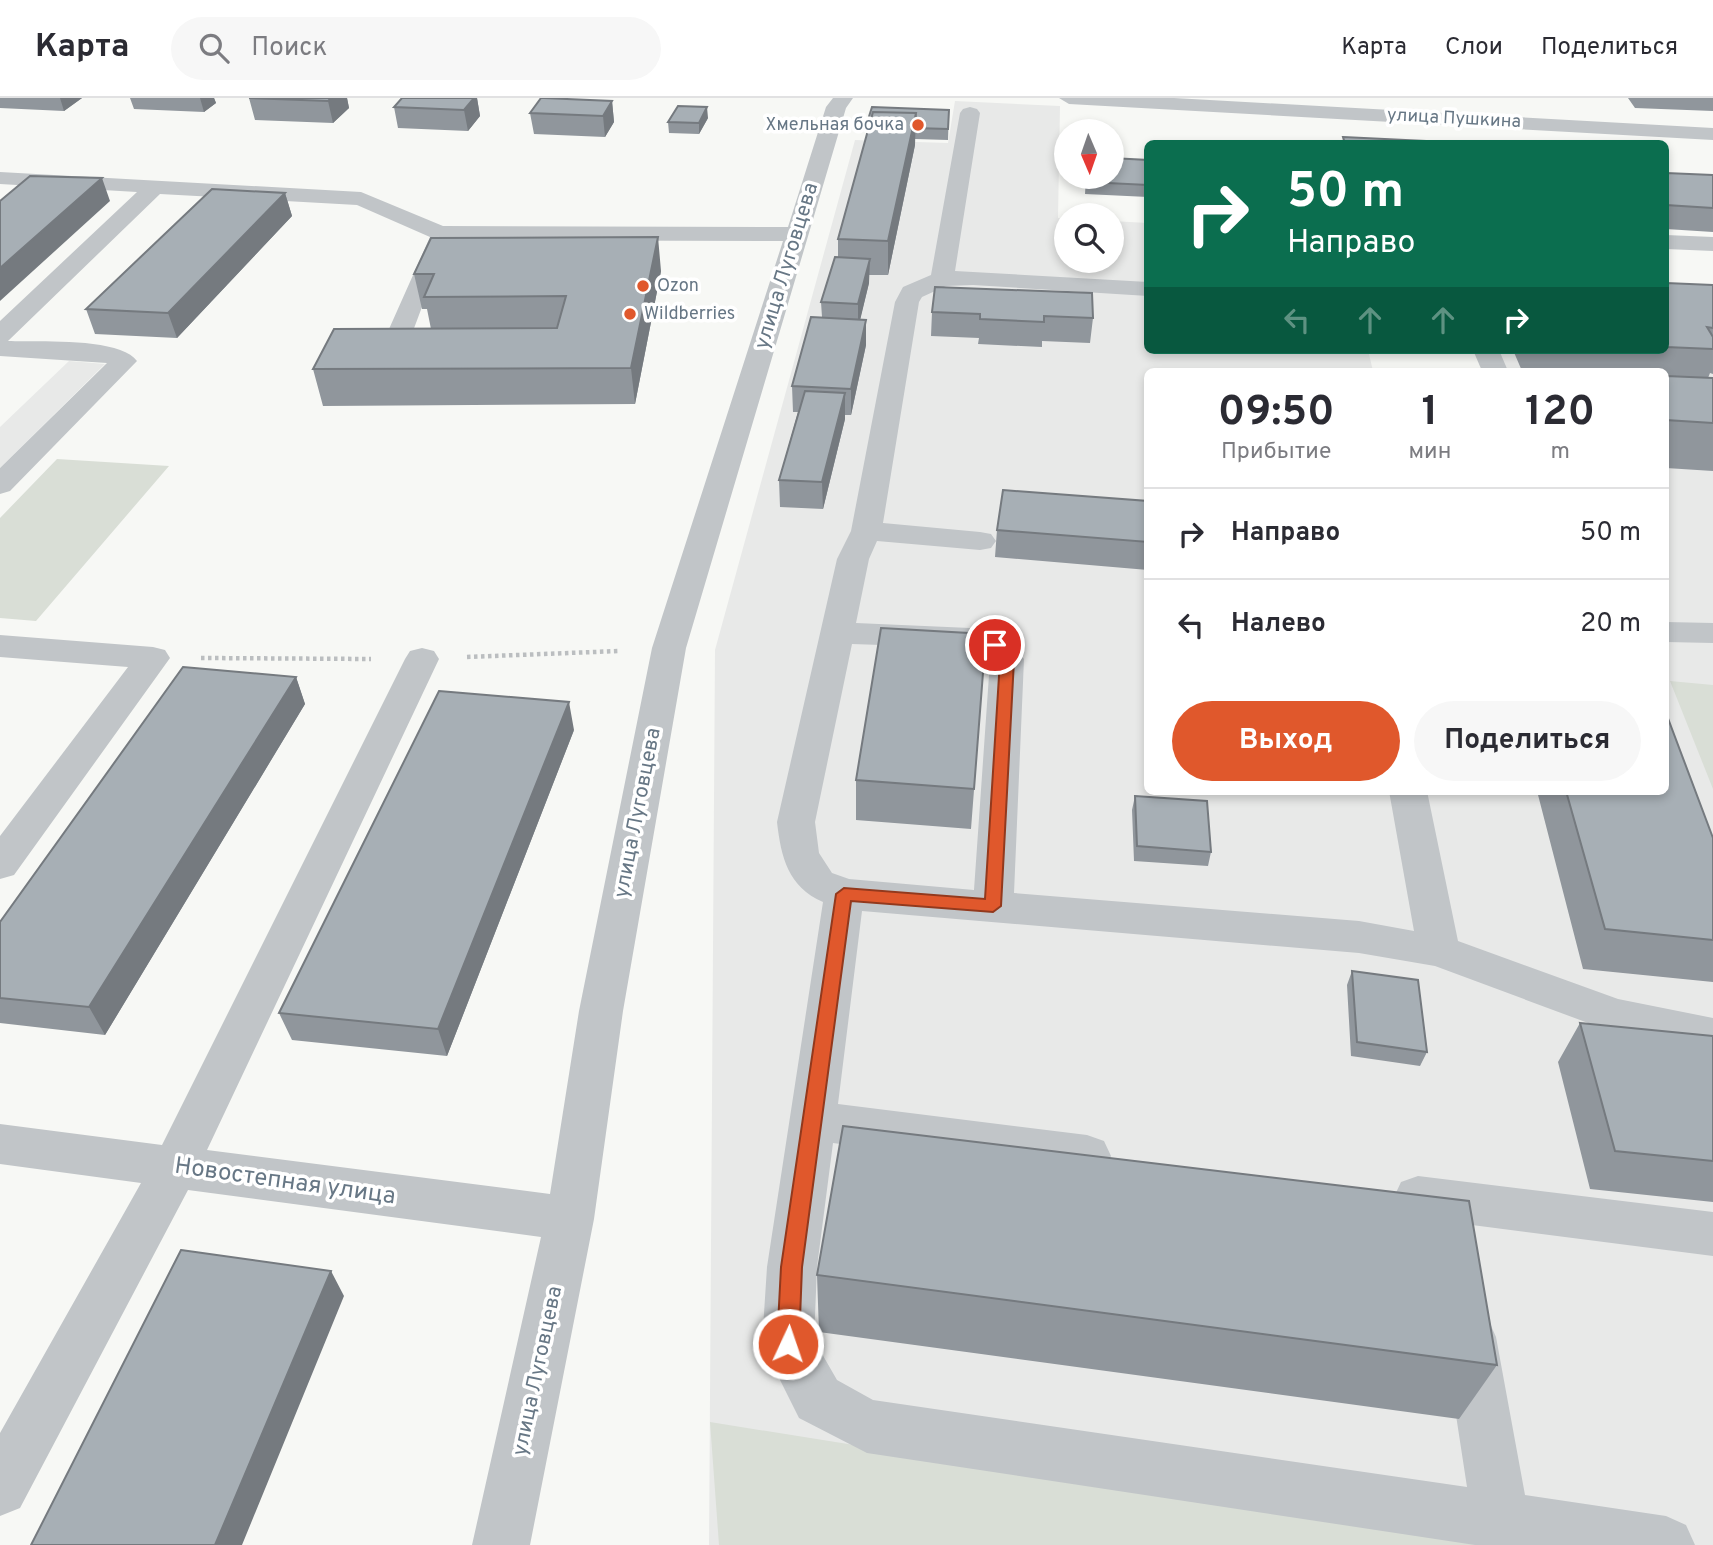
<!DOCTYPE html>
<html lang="ru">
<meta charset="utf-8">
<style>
body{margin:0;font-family:Overpass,sans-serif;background:#f7f7f7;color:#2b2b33;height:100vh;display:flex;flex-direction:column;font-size:26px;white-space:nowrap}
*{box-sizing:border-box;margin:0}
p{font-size:23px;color:#7c7c81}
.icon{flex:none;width:38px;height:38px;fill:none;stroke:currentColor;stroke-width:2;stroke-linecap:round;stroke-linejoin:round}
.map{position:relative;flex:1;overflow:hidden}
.details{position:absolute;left:1144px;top:270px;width:525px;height:427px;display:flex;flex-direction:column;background:#fff;border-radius:10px;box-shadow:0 4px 10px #0003}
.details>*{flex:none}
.top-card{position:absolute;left:1144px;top:42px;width:525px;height:214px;border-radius:10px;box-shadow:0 4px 10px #0003;background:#0b6e4f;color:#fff;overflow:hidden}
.needle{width:46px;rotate:178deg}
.tools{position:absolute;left:1054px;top:21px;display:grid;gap:14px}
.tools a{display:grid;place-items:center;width:70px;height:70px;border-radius:50%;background:#fff;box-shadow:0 4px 10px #0003;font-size:35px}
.pin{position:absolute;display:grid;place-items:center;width:60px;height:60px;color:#fff;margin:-30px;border:4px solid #fff;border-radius:50%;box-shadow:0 2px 7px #0007}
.me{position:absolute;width:77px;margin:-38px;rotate:3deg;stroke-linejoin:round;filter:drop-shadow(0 0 5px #0008)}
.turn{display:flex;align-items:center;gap:24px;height:147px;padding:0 28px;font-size:32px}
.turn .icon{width:91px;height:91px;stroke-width:2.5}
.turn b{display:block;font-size:49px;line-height:60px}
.lanes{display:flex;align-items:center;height:66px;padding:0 28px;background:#0003;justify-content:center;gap:35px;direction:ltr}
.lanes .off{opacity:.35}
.eta{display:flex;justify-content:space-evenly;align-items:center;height:119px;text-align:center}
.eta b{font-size:42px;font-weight:700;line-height:49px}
.cta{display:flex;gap:14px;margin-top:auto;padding:14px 28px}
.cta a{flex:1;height:80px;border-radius:42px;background:#e0582c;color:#fff;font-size:28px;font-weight:700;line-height:80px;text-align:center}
.cta a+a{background:#f7f7f7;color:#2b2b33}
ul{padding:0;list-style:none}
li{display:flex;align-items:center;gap:21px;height:91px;padding:0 28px;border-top:2px solid #e1e1e2}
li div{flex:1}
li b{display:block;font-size:26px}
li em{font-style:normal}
header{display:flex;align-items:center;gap:42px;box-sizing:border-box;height:98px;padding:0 35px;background:#fff;border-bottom:2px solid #e1e1e2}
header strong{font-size:33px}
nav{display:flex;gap:38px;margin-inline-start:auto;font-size:24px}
.search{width:490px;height:63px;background:#f7f7f7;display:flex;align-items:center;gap:18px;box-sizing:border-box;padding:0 24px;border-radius:38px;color:#7c7c81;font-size:26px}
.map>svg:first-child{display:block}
.built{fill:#e8e9e8}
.green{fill:#d9ded6}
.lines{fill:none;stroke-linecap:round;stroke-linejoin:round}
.path{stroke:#bbbec0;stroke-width:4.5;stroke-dasharray:3.5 3.5;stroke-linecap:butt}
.minor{fill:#c1c5c8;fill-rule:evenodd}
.wall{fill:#90969c}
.shaded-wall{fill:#757a7f}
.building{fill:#a7afb5;stroke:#757a7f;stroke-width:2}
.route{fill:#e0582c;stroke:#92391d;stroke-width:2}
.poi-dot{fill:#e0582c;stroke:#fff;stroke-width:2.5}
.labels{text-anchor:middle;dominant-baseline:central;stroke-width:7;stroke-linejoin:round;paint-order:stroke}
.far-street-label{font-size:18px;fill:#677785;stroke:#fff}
.far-poi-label{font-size:18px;fill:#677785;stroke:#fff;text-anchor:start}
.street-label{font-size:21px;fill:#677785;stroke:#fff}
.near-street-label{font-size:24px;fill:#677785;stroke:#fff}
</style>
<header>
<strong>Карта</strong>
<div class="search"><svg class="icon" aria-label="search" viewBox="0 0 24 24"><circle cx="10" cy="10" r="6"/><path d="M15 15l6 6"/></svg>Поиск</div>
<nav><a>Карта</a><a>Слои</a><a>Поделиться</a></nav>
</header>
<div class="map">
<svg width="1713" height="1447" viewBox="0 0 1713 1447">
<rect width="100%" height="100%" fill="#f7f8f5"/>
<path class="built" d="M955,3L1060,8L1058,120L1066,121V163H1111V123L1148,125V252H1368L1373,273H1148V693H1666V273H1491L1484,252H1666L1713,217V1447H709L715,552L855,42L948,45Z
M69,263L105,266L0,370V329Z"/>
<path class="green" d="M57,361L169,368L36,523L0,520V420Z
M1670,583L1713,587V691Z
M710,1324L1479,1447H719Z"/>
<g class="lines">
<path class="path" d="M467,559L619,553
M201,560L371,561"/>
<path class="minor" d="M833,0H853L846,10L686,550L623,913L594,1121L530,1447H472L541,1139L188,1092L20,1410L0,1418V1335L141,1085L0,1066V1026L162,1047L405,561L410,553L422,550L434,553L439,561L207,1052L550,1096L579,913L652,550L783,143L447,142L410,241L436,243L440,249L436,255C420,258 401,258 385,255L381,249L430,139L357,107L160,96L8,243C37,244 121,239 137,263L10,393L0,396V370L107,265L0,258V223L137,94L0,86V74L361,94L443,128L788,129L826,9Z
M1059,0H1174L1713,30V42L1069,6Z
M970,9L977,11L980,15L955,173L1148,184V198L973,187L946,188L922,199L919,204L883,425L980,434L991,436L996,443L991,450L980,452L877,443L869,461L856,525L970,530L1007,540L1024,561L1014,795L1359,823L1414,833L1389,693H1427L1458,843L1618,901L1713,920V956L1615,935L1435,868L1359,855L862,813L838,1006L1087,1037L1104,1043L1111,1058L1104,1073L1087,1079L833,1045L817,1169L814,1242L837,1282L873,1302L1467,1389L1444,1239L1452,1221L1470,1214L1488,1221L1496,1239L1525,1397L1666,1418L1686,1427L1695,1447H1475L867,1355L799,1320L762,1246L767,1169L823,804C788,789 781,759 777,724L837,461L851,433L895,204L903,189L931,177L960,15L963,11ZM852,546L969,550L983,554L990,563L974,792L849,781L832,775L819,755L815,724Z
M1666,137L1713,139V153L1666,151Z
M1473,252H1499L1508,273H1482Z
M1666,524L1713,525V545L1666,544Z
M0,537L153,549L165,552L170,560L14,777L0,781V738L128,569L0,559Z
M1418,1078L1713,1114V1158L1418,1120L1401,1114L1394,1099L1401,1084Z"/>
</g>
<path class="wall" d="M0,0H82L64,13L0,10Z
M130,0H214L216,5L204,14L134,11Z
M249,0H347L349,10L333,25L255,22Z
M402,0H477L480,18L468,33L398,30L394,9Z
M1628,0H1713V13L1635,10Z
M612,3L614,24L605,39L534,36L530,15Z
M949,12L948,42L915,41V47L888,177H869V185L860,221L866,247L851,317H845V321L823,411L780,409L779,382L798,314H793L792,288L822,219L821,204L838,159V141L866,39V28Z
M708,20L699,36L669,35L668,24Z
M1148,62V99L1085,96L1086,79H1111Z
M1666,75L1713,77V134L1666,131Z
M285,95L292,118L177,240L95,236L86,211Z
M661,173L635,306L323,308L313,271L431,231L427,211H422L414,176Z
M1666,185L1713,187V276L1710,275L1708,280H1713V373L1666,370V273H1522L1513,252H1666Z
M932,214L1093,220L1090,245L1042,243V249L978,246L979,240L931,238Z
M1148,403V472L995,459L997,432Z
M986,536L971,731L856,722V682Z
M296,579L305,606L105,937L0,925V824Z
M574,632L447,958L292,942L279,915Z
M1537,693H1666L1713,740V884L1583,871Z
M1135,698L1211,754L1208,768L1134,763L1132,712Z
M1352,873L1427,954L1420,968L1351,958L1347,887Z
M1580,925L1713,938V1104L1590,1091L1558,964Z
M817,1177L1497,1267L1459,1321L819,1234Z"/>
<path class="shaded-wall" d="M60,0H82L64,13Z
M200,0H214L216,5L204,14Z
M331,0H347L349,10L333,25L328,3Z
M474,0H477L480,18L468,33L464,12Z
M612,3L614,24L605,39L603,18Z
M707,9L708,20L699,36V25Z
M916,15L915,47L888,177V143Z
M102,80L110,103L0,203V170Z
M285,95L292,118L177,240L168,215Z
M658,139L661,173L635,306L631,270Z
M870,161L869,185L858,231V206Z
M866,222V247L851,317V291Z
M845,295V321L823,411L822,384Z
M296,579L305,606L105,937L89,909Z
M569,604L574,632L447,958L438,931Z
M331,1173L344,1198L242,1447H215Z"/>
<path class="building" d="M249,0H331L328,3Z
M402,0H474L464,12L394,9Z
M541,0H544L612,3L603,18L530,15Z
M678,8L707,9L699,25L668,24Z
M872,9L949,12L948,31L915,30L916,15L873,14L869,28H866Z
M873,14L916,15L888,143L838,141Z
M1343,39L1467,45V46H1345Z
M1111,60L1148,62V87L1087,84V79H1111Z
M1666,75L1713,77V110L1666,107Z
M30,78L102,80L0,170V103Z
M212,91L285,95L168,215L86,211Z
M658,139L631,270L313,271L334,231L557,230L566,198L424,199L434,176H414L431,140Z
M835,159L870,161L858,206L821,204Z
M1666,185L1713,187V230L1707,229L1713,239V251L1666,249Z
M935,189L1092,195L1093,220L1044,218V224L980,221V216L932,214Z
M811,219L866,222L851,291L792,288Z
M1666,278L1713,280V325L1666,322Z
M805,293L845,295L822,384L779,382Z
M1003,392L1148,403V444L997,432Z
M881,530L986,536L974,691L856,682Z
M183,569L296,579L89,909L0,900V824Z
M439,593L569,604L438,931L279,915Z
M1666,615L1713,740V842L1605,831L1566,693H1666Z
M1135,698L1207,703L1211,754L1137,748Z
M1352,873L1418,882L1427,954L1357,944Z
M1580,925L1713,938V1063L1615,1053Z
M843,1028L1469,1103L1497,1267L817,1177Z
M181,1152L331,1173L215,1447H31Z"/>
<path class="route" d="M995,542L1000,543L1014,562L1001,808L993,814L851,803L802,1169L799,1246L796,1254L788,1257L780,1254L777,1246L781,1169L836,796L844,790L985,801L1000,562L988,547Z"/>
<g class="poi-dot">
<circle cx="918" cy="27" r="7"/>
<circle cx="643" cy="188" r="7"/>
<circle cx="630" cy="216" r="7"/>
</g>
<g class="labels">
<g class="far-street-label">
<text transform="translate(1454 21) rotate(3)">улица Пушкина</text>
</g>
<g class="far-poi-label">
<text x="904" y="27" text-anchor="end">Хмельная бочка</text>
<text x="657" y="188">Ozon</text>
<text x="644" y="216">Wildberries</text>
</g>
<g class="street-label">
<text transform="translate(787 168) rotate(-73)">улица Луговцева</text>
<text transform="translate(638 715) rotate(-79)">улица Луговцева</text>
<text transform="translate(538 1273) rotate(-78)">улица Луговцева</text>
</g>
<g class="near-street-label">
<text transform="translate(285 1084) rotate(8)">Новостепная улица</text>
</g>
</g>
</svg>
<div class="tools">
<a><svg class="needle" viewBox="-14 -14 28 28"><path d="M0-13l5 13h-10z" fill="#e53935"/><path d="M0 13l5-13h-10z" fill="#7c7c81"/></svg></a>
<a><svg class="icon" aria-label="search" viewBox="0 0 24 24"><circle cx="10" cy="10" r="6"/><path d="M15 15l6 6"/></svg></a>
</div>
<div class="pin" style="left:995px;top:547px;background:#d93025"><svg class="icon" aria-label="arrive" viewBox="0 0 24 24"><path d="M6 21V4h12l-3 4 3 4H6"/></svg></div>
<svg class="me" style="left:788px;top:1246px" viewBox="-20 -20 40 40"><circle r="17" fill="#e0582c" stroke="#fff" stroke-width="3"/><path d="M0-11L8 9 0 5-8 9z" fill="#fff"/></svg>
<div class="top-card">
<div class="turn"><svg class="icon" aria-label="right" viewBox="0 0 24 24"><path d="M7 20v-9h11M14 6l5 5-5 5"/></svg><div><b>50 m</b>Направо</div></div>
<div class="lanes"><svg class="icon off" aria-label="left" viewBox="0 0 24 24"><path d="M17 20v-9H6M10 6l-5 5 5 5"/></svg><svg class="icon off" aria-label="ahead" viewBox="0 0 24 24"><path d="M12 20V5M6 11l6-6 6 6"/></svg><svg class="icon off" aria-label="ahead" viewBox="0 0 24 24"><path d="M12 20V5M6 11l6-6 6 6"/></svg><svg class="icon" aria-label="right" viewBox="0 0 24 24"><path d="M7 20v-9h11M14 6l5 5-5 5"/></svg></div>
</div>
<section class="details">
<div class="eta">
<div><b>09:50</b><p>Прибытие</p></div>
<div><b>1</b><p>мин</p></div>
<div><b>120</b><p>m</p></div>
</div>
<ul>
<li><svg class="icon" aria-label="right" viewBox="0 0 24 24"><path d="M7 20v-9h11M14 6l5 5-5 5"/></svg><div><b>Направо</b></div><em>50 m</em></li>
<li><svg class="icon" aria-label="left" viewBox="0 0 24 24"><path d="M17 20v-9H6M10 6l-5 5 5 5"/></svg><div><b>Налево</b></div><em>20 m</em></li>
</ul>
<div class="cta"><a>Выход</a><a>Поделиться</a></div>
</section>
</div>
